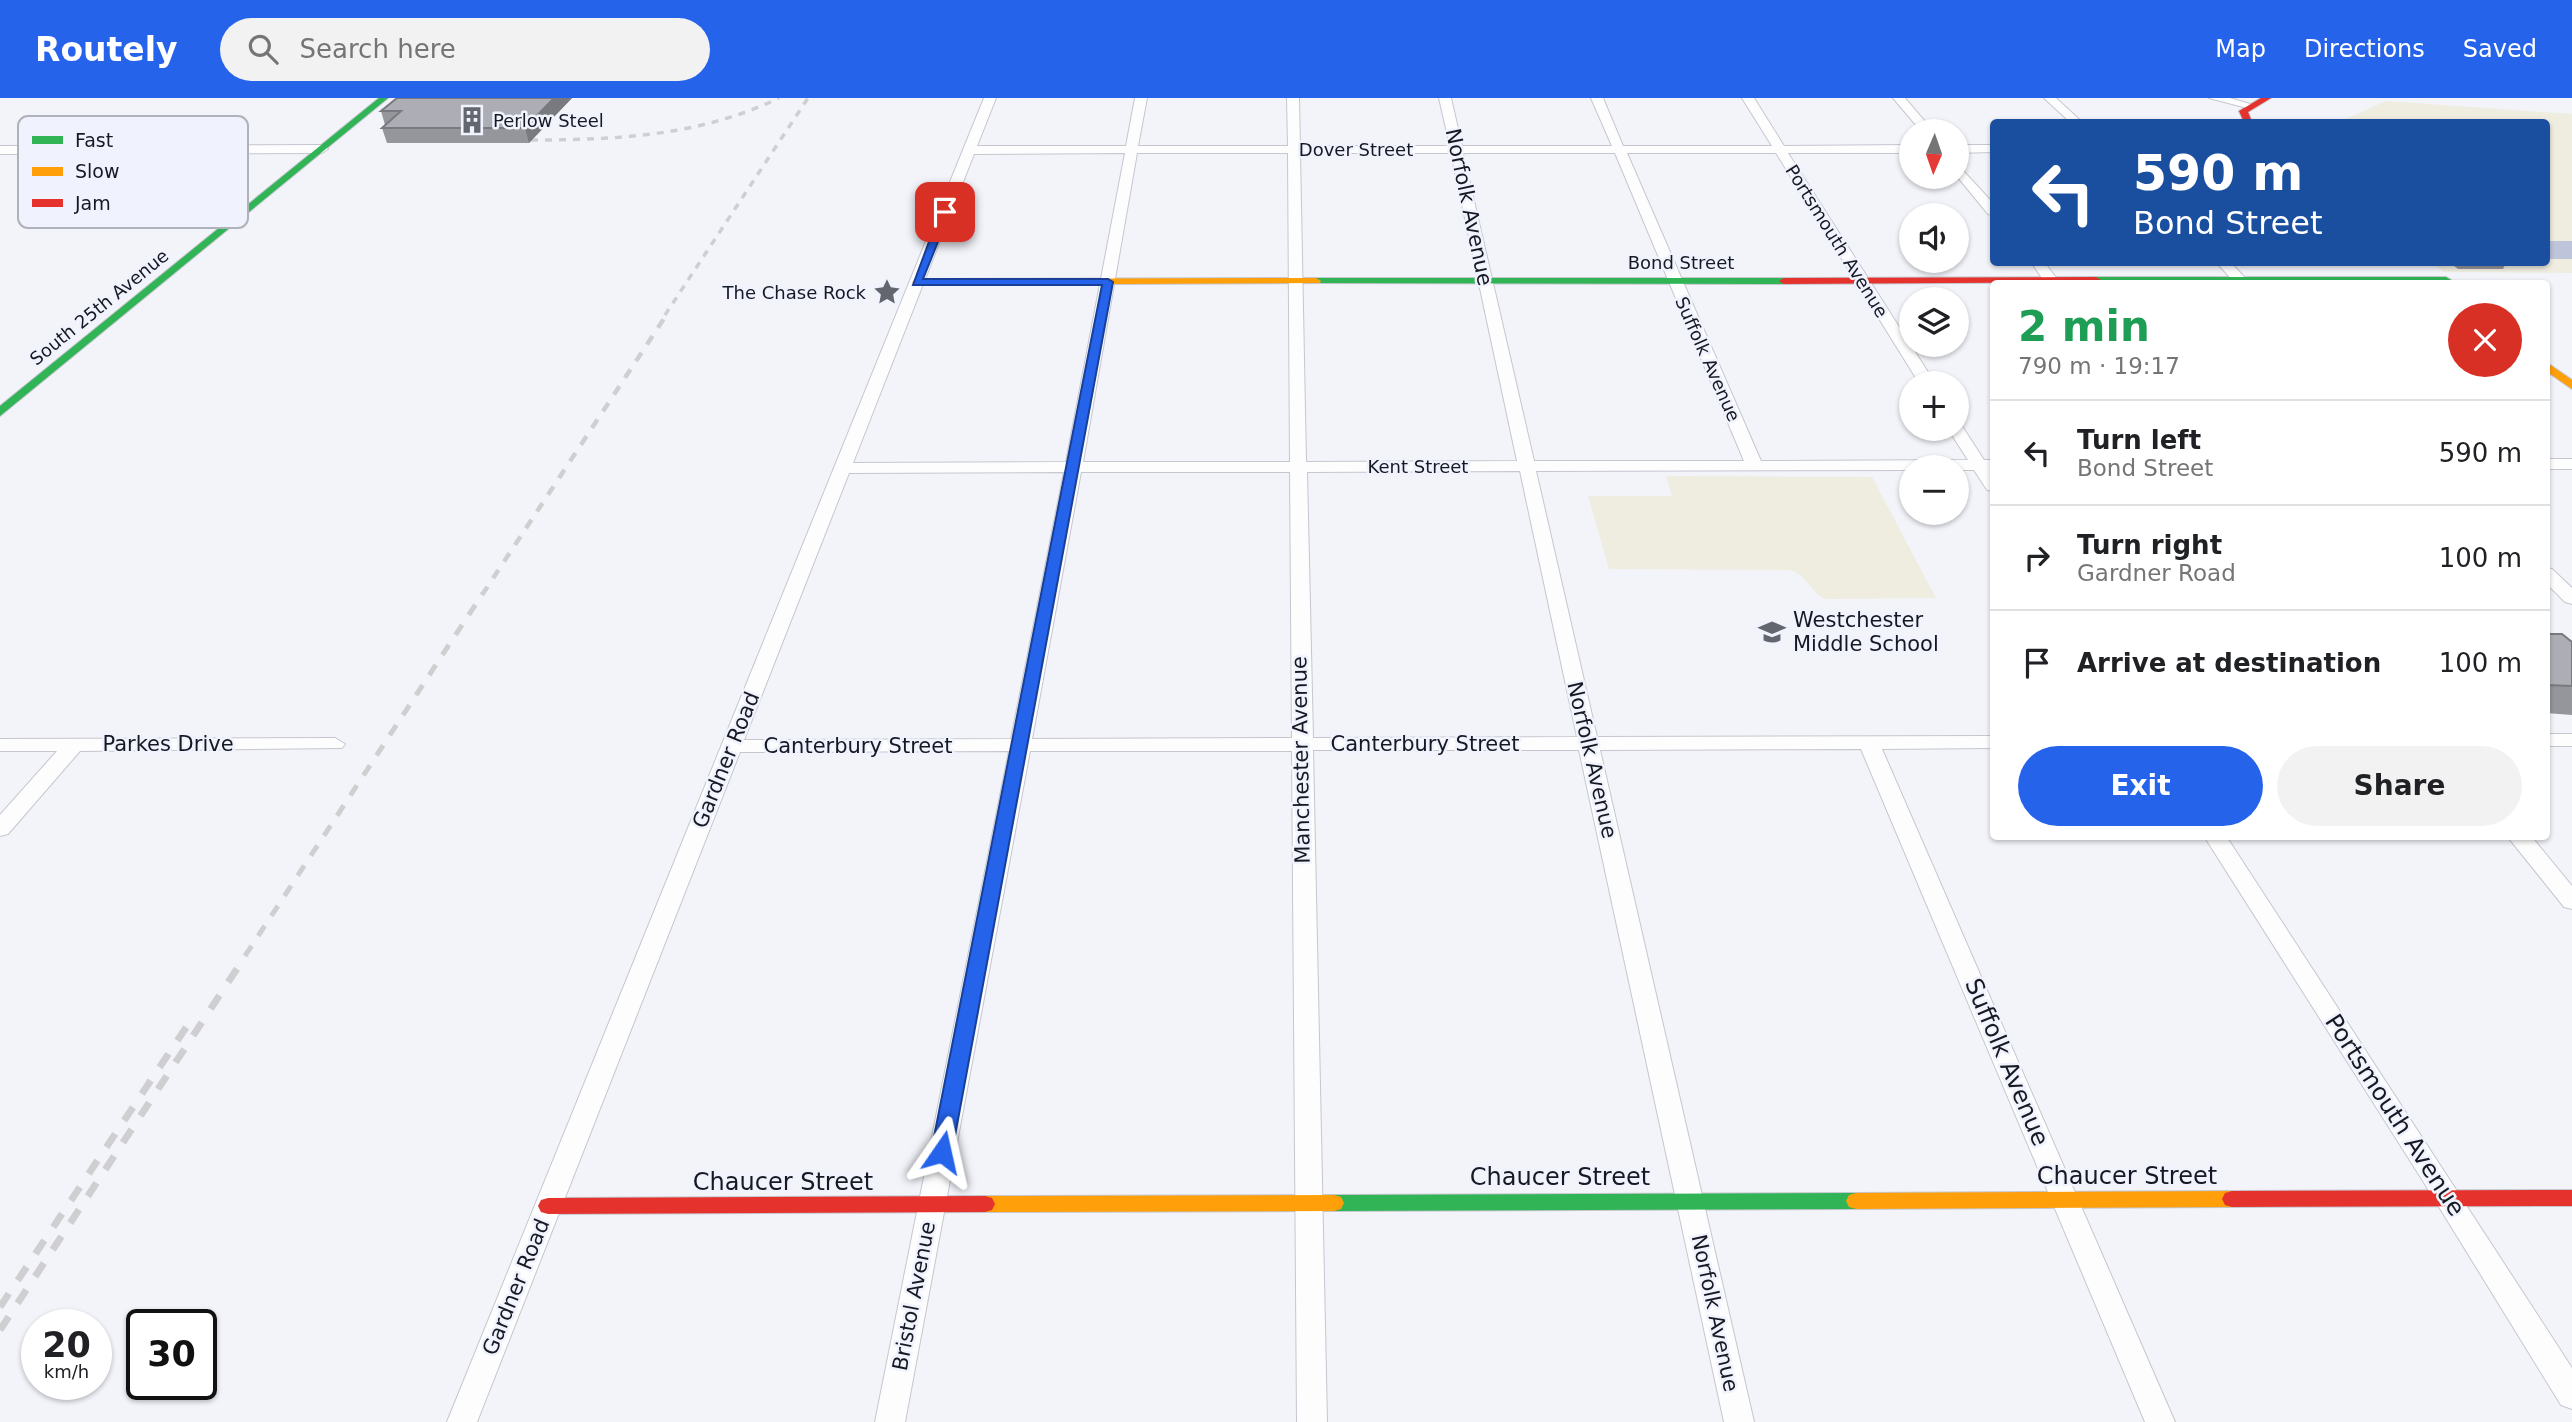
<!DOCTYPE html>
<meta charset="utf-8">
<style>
body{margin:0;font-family:"DejaVu Sans",sans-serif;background:#f2f2f2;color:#202124;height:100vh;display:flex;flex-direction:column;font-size:26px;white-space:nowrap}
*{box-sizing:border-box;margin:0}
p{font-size:23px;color:#757577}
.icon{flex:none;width:38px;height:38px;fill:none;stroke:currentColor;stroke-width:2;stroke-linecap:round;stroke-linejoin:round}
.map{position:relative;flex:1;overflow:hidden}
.panel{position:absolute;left:1990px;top:182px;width:560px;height:560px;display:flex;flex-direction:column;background:#fff;border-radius:7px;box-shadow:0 2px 5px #0004}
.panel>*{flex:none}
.guide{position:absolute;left:1990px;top:21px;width:560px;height:147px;border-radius:7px;box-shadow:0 2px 5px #0004;background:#1a4fa0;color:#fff;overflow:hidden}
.needle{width:46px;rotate:182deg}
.controls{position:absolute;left:1899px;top:21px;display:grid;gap:14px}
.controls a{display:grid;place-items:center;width:70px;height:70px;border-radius:50%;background:#fff;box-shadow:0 2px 5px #0004;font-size:35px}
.speed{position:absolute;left:21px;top:1211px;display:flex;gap:14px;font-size:35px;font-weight:700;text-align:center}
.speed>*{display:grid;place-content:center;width:91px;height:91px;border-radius:50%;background:#fff;box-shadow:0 2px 5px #0004;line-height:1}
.speed small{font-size:18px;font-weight:400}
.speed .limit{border:4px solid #111;border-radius:10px;background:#fff;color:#111}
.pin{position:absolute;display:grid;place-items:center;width:60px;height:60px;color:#fff;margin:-30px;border-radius:14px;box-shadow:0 4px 10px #0006}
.me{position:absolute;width:77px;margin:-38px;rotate:11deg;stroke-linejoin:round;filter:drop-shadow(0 0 5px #0008)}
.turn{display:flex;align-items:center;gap:24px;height:147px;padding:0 28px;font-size:32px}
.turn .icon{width:91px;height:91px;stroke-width:2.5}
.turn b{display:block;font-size:49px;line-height:60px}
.round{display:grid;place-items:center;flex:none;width:74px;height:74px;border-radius:37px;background:#f2f2f2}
.headline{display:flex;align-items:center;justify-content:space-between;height:119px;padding:0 28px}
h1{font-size:42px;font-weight:700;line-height:52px;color:#1e9e55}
.action{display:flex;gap:14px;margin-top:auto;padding:14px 28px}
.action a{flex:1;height:80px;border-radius:42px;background:#2563eb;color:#fff;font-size:28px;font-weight:700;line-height:80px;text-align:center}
.action a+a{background:#f2f2f2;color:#202124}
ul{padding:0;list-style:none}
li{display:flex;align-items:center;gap:21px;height:105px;padding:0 28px;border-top:2px solid #e0e0e0}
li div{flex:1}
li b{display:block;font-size:26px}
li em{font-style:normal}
header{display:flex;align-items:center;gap:42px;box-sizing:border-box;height:98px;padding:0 35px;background:#2563eb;color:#fff}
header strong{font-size:33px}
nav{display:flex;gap:38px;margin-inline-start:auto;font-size:24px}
.search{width:490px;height:63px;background:#f2f2f2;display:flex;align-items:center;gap:18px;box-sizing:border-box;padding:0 24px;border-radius:38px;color:#757577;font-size:26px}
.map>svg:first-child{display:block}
.green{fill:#efece0}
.water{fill:#bec4da}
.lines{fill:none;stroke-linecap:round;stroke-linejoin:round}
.street-casing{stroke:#c5c7cf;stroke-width:2}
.fast-casing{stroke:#c5c7cf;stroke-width:2}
.slow-casing{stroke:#c5c7cf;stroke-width:2}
.jam-casing{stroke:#c5c7cf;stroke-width:2}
.street{fill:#fdfdfe;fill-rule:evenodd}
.fast{fill:#30b455;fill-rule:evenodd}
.slow{fill:#ff9f0a;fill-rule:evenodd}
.jam{fill:#e5322d;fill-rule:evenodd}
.rail-far3{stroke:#cfcfd1;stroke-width:3.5;stroke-dasharray:7 7;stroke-linecap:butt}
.rail-far2{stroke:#cfcfd1;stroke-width:4.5;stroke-dasharray:10 10;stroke-linecap:butt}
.rail-far1{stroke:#cfcfd1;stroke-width:5;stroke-dasharray:12 12;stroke-linecap:butt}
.rail{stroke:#cfcfd1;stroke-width:7;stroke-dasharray:16 16;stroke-linecap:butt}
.wall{fill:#95969c}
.shaded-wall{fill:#797a7f}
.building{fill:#adaeb5;stroke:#797a7f;stroke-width:2}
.route{fill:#2563eb;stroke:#184099;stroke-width:2}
.labels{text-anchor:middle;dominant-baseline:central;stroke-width:5;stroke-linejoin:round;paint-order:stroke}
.far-poi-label{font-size:18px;fill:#161922;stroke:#f0f3fd;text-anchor:start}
.far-street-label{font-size:18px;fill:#161922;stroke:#f0f3fd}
.street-label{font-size:21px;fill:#161922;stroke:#f0f3fd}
.poi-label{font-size:21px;fill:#161922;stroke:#f0f3fd;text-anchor:start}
.near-street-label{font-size:24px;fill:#161922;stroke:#f0f3fd}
.key{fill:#f0f3fd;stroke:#afb2bb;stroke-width:2}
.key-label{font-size:19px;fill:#161922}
</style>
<header>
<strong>Routely</strong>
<div class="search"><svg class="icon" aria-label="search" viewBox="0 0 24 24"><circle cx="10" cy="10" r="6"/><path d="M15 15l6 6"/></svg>Search here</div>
<nav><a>Map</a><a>Directions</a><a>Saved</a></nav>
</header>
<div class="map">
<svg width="2572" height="1324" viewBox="0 0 2572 1324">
<rect width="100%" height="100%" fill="#f3f4fa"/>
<path class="green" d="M2386,3L2572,16V175L2444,174L2431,165L2546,164V24H2339Z
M1666,378L1872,379L1936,500L1826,501C1809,494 1808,477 1790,472L1609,471L1588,398H1672Z"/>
<path class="water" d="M2546,143H2572V161H2546Z"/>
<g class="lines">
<defs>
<path id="street" d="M984,0H996L977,48H1126L1135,0H1147L1138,48H1288L1287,0H1299L1300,48H1450L1439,0H1451L1462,48H1612L1591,0H1603L1623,48H1772L1742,0H1754L1784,48L1911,47V55H1788L1935,285H1919L1776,55H1627L1761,363L1968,362L1948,331H1956V326L1962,328L1984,362H1993V393L1987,392L1974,372H1956V369H1911V372L1536,373L1597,639L1993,638V650L1882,651L2175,1324H2145L1861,651L1600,652L1754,1324H1724L1579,652H1313L1327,1324H1297L1292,653H1030L905,1324H875L1009,653L740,654L477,1324H447ZM1125,55L1066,364L853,365L974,56ZM1137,55H1288L1290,364H1083ZM1300,55H1451L1517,363L1306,364ZM1463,55H1615L1744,363H1534ZM1520,373L1577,639L1313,640L1307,374ZM1064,374L1011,641L744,642L849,375ZM1081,374H1290L1292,640L1032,641Z
M1893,0H1905L1933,33H1921Z
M2044,0H2056L2082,24H2070Z
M2209,0H2230L2257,8L2251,11Z
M1956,47H1993V54L1956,55Z
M0,48L322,47L328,51L322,55L0,56Z
M1956,65L1993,105V117L1988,116L1956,77Z
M2031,164H2044L2061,186H2046Z
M2216,164H2230L2251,186H2236Z
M2546,361H2572V371H2546Z
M2546,470L2552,471L2572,490V506L2565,504L2546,485Z
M2546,636H2572V648H2546Z
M335,640L345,646L342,650L80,653L8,736L0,738V717L57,653H0V641Z
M2204,738H2226L2572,1270V1311L2561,1307L2423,1083Z
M2507,738H2531L2572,788V811L2564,809Z"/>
<path id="fast" d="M379,0H388L0,318V308Z
M2096,179H2446L2451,182L2446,185L2092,184L2091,182Z
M1316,180H1784L1789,183L1784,186L1312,185L1311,183Z
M1856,1095L1863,1097L1866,1103L1863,1109L1856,1111L1334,1113L1327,1111L1324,1105L1327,1099L1334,1097Z"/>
<path id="slow" d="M1316,180L1321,183L1320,185L917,187L912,184L917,181Z
M2546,264L2572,282V291L2546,273Z
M2232,1093L2239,1095L2242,1101L2239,1107L2232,1109L1856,1111L1849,1109L1846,1103L1849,1097L1856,1095Z
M1334,1097L1341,1099L1344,1105L1341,1111L1334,1113L985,1114L978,1112L975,1106L978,1100L985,1098Z"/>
<path id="jam" d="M2261,0H2271L2248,14L2252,24H2244L2239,13Z
M2096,179L2101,182L2100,184L1784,186L1779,183L1784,180Z
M2572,1092V1108L2232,1109L2225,1107L2222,1101L2225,1095L2232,1093Z
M985,1098L992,1100L995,1106L992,1112L985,1114L548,1116L541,1114L538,1108L541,1102L548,1100Z"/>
</defs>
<use href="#street" class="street-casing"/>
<use href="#fast" class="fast-casing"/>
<use href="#slow" class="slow-casing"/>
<use href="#jam" class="jam-casing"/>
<use href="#street" class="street"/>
<use href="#fast" class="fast"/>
<use href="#slow" class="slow"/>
<use href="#jam" class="jam"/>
<path class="rail-far3" d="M531,42C617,42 700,38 779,0
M665,217L808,0"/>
<path class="rail-far2" d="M482,497L667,216"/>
<path class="rail-far1" d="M245,858L483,495"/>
<path class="rail" d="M0,1209L195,916
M0,1232L246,857"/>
</g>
<path class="wall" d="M397,0H572L529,45H387L382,30L385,27L381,13Z
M2449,164H2535L2534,167H2505L2503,171H2458Z
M2546,536L2572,544V617L2546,615Z"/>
<path class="shaded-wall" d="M554,0H572L529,45L525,30Z"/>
<path class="building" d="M397,0H554L525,30H382L401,13H381Z
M2546,536H2562L2572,544V588L2546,587Z"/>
<path class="route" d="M945,111L950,114L923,181H1108L1113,184L952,1054L949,1060H934L931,1054L1102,187H913L940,114Z"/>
<defs>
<symbol id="building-bare" viewBox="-9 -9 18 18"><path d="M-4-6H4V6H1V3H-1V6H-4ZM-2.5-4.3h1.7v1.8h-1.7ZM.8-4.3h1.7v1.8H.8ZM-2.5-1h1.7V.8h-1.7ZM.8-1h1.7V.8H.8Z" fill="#63666e" stroke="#f0f3fd" stroke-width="2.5" paint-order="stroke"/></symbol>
<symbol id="sight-bare" viewBox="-9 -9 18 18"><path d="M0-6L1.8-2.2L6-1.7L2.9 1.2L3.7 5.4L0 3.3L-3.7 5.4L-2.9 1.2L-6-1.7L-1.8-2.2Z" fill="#63666e" stroke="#f0f3fd" stroke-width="2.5" paint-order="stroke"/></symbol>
<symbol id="school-bare" viewBox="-9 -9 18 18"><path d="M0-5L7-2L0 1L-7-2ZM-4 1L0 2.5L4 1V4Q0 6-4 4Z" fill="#63666e" stroke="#f0f3fd" stroke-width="2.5" paint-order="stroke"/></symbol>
</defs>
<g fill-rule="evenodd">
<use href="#building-bare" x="453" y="3" width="38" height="38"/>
<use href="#sight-bare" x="868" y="175" width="38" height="38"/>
<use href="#school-bare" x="1753" y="515" width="38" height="38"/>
</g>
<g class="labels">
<g class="far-poi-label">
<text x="493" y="22">Perlow Steel</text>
<text x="866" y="194" text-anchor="end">The Chase Rock</text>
</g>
<g class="far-street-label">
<text x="1356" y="51">Dover Street</text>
<text transform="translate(1837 143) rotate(58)">Portsmouth Avenue</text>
<text x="1681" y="164">Bond Street</text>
<text transform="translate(99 209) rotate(-39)">South 25th Avenue</text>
<text transform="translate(1708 261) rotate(66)">Suffolk Avenue</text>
<text x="1418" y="368">Kent Street</text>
</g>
<g class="street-label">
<text transform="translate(1469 109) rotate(78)">Norfolk Avenue</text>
<text x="168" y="646">Parkes Drive</text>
<text x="1425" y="646">Canterbury Street</text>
<text x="858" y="648">Canterbury Street</text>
<text transform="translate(726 662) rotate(-68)">Gardner Road</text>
<text transform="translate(1301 662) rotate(-91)">Manchester Avenue</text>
<text transform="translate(1592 662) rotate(77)">Norfolk Avenue</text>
<text transform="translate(516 1189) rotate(-68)">Gardner Road</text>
<text transform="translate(914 1198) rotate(-79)">Bristol Avenue</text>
<text transform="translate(1715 1215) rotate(78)">Norfolk Avenue</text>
</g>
<g class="poi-label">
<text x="1793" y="522">Westchester<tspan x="1793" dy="24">Middle School</tspan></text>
</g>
<g class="near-street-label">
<text transform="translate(2007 964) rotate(67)">Suffolk Avenue</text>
<text transform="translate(2395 1017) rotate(57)">Portsmouth Avenue</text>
<text x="2127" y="1078">Chaucer Street</text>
<text x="1560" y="1079">Chaucer Street</text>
<text x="783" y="1084">Chaucer Street</text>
</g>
</g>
<rect x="18" y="18" width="230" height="112" rx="10" class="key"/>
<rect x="32" y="38" width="31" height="8" fill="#30b455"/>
<rect x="32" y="69" width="31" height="9" fill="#ff9f0a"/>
<rect x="32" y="101" width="31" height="8" fill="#e5322d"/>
<g class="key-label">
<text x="75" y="49">Fast</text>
<text x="75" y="80">Slow</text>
<text x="75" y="112">Jam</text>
</g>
</svg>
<div class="controls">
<a><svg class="needle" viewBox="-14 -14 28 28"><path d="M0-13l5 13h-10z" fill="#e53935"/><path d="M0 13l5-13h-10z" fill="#757577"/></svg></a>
<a><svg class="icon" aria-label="sound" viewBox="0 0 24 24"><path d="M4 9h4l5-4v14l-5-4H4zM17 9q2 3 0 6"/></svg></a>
<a><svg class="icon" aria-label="layers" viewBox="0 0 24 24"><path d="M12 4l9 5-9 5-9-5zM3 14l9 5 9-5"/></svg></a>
<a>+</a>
<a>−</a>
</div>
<div class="speed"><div>20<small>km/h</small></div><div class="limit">30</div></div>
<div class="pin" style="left:945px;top:114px;background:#d93025"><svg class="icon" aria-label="arrive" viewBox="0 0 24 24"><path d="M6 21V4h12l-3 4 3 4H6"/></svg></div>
<svg class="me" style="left:942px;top:1054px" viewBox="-20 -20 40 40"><path d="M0-17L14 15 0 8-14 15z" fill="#2563eb" stroke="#fff" stroke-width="4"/></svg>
<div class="guide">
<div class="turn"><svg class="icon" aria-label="left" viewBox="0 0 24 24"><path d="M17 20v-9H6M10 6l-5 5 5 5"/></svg><div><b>590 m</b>Bond Street</div></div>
</div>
<section class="panel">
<div class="headline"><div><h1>2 min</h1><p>790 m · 19:17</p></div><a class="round" style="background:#d93025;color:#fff"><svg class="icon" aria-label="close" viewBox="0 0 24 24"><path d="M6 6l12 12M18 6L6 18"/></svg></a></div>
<ul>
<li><svg class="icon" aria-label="left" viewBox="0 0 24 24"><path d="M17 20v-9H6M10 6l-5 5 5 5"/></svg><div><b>Turn left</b><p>Bond Street</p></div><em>590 m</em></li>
<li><svg class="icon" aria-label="right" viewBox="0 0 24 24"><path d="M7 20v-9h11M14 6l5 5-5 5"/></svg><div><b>Turn right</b><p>Gardner Road</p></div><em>100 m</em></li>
<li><svg class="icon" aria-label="arrive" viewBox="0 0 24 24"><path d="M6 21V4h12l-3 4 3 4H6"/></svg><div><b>Arrive at destination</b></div><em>100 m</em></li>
</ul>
<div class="action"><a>Exit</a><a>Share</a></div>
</section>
</div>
